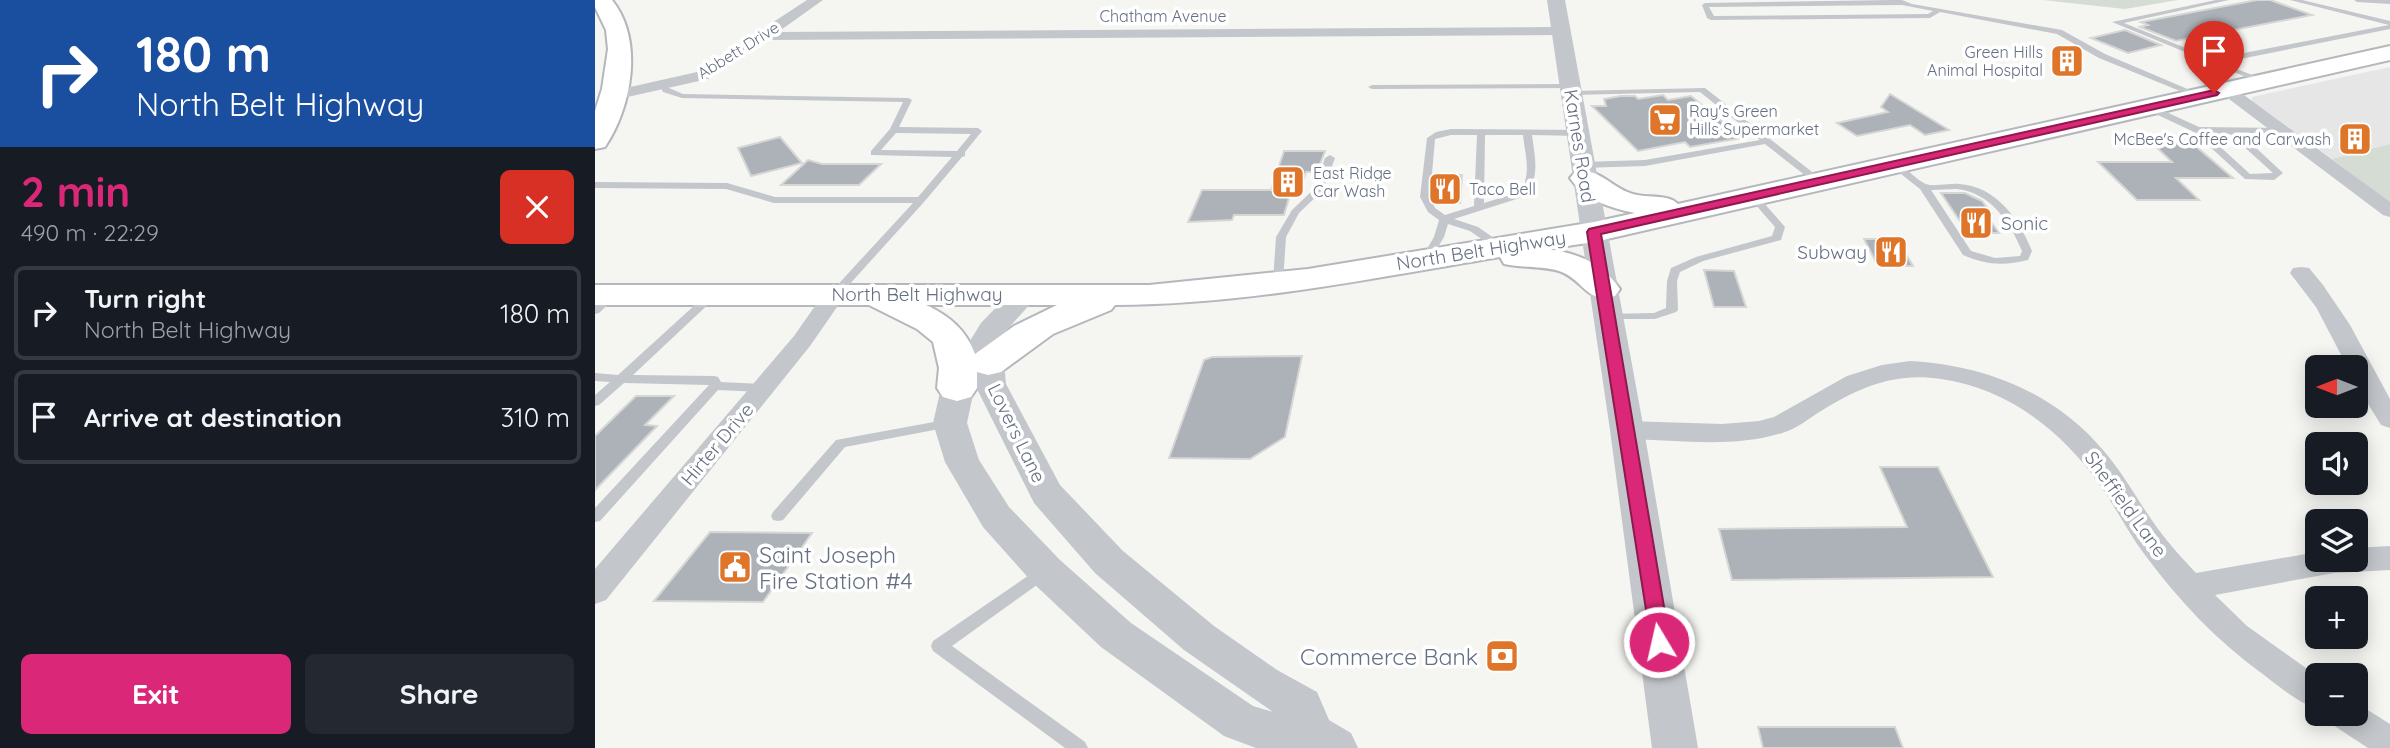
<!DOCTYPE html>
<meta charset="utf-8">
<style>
body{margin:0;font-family:Quicksand,sans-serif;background:#242831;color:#f1f3f6;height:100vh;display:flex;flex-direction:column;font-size:26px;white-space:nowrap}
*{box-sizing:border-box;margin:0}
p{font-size:23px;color:#9ea1a6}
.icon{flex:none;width:38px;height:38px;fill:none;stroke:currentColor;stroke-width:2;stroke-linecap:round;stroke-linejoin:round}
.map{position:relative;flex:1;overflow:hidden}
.panel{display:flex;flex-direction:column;background:#171b24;width:595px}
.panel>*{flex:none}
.hud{background:#1a4fa0;color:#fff;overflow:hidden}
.needle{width:46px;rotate:270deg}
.controls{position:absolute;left:1710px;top:355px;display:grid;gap:14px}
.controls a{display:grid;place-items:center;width:63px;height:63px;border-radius:10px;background:#171b24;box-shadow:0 4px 18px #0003;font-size:35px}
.pin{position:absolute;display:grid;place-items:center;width:60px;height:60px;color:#fff;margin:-72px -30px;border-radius:50% 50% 50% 0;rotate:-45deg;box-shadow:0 0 7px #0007}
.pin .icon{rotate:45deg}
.me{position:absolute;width:77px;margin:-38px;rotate:351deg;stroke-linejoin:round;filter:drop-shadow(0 0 5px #0008)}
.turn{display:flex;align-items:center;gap:24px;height:147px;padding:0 21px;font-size:32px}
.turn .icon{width:91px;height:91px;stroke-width:2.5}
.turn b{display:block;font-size:49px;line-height:60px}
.round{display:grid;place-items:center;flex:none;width:74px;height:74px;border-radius:10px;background:#242831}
.overview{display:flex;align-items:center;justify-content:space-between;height:119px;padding:0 21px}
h1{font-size:42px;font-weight:700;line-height:52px;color:#db2777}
.action{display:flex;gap:14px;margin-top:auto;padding:14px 21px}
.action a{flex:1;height:80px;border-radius:10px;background:#db2777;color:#fff;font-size:28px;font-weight:700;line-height:80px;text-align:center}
.action a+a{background:#242831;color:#f1f3f6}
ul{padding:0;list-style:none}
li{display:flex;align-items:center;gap:21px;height:94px;margin:0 14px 10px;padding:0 7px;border:4px solid #363941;border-radius:10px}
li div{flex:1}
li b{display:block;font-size:26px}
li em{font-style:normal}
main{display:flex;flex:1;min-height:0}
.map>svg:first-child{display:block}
.built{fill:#e5e6e5}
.green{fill:#d5dcd3}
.building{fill:#acb2b8;stroke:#d6d7d5;stroke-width:2}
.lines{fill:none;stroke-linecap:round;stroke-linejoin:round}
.primary-casing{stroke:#b4b7bc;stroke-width:4}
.service{fill:#c3c6ca;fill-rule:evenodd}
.minor{fill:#c3c6ca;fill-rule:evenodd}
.tertiary{fill:#c3c6ca;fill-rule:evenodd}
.primary{fill:#fff;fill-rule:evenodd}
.route{fill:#db2777;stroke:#8e194d;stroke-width:2}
.labels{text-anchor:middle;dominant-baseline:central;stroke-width:7;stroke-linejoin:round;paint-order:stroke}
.far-street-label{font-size:16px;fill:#657082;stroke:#fff}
.far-poi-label{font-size:16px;fill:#657082;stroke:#fff;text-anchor:start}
.street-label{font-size:19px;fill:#657082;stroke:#fff}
.poi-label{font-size:19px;fill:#657082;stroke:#fff;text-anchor:start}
.near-poi-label{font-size:23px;fill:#657082;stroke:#fff;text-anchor:start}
</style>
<main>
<section class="panel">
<div class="hud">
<div class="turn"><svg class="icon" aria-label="right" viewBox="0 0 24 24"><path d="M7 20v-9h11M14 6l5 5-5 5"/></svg><div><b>180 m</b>North Belt Highway</div></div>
</div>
<div class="overview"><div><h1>2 min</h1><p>490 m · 22:29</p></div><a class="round" style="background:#d93025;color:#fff"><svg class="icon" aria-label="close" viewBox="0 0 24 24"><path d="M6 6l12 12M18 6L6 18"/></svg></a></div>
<ul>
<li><svg class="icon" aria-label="right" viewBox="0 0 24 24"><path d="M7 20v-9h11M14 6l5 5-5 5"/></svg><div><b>Turn right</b><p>North Belt Highway</p></div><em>180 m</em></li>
<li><svg class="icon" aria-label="arrive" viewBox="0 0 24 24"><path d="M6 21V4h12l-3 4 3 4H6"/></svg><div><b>Arrive at destination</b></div><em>310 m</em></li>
</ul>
<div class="action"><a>Exit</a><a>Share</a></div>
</section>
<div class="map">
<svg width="1795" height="748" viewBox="0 0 1795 748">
<rect width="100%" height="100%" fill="#f5f5f2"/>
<path class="built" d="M1795,67V144L1737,159L1657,101V97Z"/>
<path class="green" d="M1448,0H1583L1530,9Z
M1795,144V203L1737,159Z"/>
<path class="building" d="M1662,0H1675L1717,15L1581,41L1545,27L1553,25L1546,22Z
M1530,30L1566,45L1533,53L1496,38Z
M1295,94L1354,130L1330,135L1315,125L1262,136L1242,123L1293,112L1286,107Z
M1068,95L1073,100L1096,96L1147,138L1095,147L1090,142L1043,151L997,106H1011L1009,99L1026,96H1040L1043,99Z
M185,137L207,163L156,176L143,148Z
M1554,140H1584L1598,144L1638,178H1581L1604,200H1542L1503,162H1577Z
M689,151H730L722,172H711L705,191H696L689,215H639L637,220L593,222L607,190H676Z
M213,160L227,164H286L264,185H186Z
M840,175H867L865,203L840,202L838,197Z
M1346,193H1370L1387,201L1396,213H1390L1404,233H1373Z
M1269,239H1302L1318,266H1283Z
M1109,270L1139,271L1151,307H1119Z
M707,356L690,437L655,459L574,458L609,360L617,357Z
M41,396H79L50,425L62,426L0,490V436Z
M1285,467H1343L1398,577L1137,580L1124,529L1312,527Z
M115,532L217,533L168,602L59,601Z
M1163,727H1300L1308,748H1168Z"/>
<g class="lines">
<defs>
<path id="primary" d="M0,0H17C49,40 37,107 10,147L0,149V111L7,89L13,49L11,30L0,7Z
M1795,46V60L999,242L952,249C983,253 1007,263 1025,289L1020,296C990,304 990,280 964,271C947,266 927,268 909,264L905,257C778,278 649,305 520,305L516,310L458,334L406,372L393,375L382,372V388L376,397L362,401L348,397L342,388L344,368L338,342L322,329L274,305H0V285H554L713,269L999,222L1040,213C1015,208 990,200 975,178L980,172C1002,166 1015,186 1035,193C1050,199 1072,193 1083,204ZM331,305H462L419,326L380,354C371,330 355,316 331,305Z"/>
</defs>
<use href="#primary" class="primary-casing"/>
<path class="service" d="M1298,0H1307L1317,4L1467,30L1510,54L1609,96L1602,98L1504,58L1462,34L1345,12L1335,18L1116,20L1112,18L1107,5L1110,3ZM1307,5L1338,11L1333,14L1119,16L1114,7Z
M1621,0H1634L1529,23L1618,59L1794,25L1695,0H1707L1795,21V29L1625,63L1671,80L1672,82L1668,84L1517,22Z
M1759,0H1795V4L1762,2Z
M66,84H72L74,88L88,94L313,98L317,100L304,127L383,128L387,131L370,152V156L367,157L329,202L244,296L240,297L234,294L236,292L318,203H179L131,189L0,188V182L132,183L180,197H323L357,157L276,155V151L295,129L308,102L87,98L68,92L65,86ZM301,133L376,134L362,151L286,150Z
M976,84H979V88L777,89L773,87L777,85Z
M1110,88L1226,179V183H1220L1170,144L1050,166L988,168L983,165L988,162L1050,160L1165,140L1105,92L977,95L973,93L977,91Z
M1550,105H1556L1604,127L1689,128V132L1686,133H1645L1688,173L1679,180L1650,179L1599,132L1550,109ZM1610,133L1635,134L1678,173L1655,174Z
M856,129L983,130L987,133L983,136L937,135C940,158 945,176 931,196L859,219L883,227L909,245V249H901L875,231L853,224L849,237L835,261L831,262L826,259L839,237L844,220L833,212L825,197L832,138L841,132ZM856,135H882L879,206L850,215L840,208L835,197L840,139ZM890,135H928C930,154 937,175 925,192L889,203Z
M735,155L740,158L728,190L704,213L691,237L688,282L687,284H679L678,282L681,237L697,210L719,189L730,158Z
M1299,161C1311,166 1319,179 1331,184C1339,187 1354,183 1364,184C1401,186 1424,219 1437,251L1433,260C1410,266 1390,265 1368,255L1325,189L1296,166V162ZM1361,189C1395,192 1415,222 1427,251L1425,256L1400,258L1376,251L1336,190Z
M1158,193L1161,194L1190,227L1186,240L1108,261L1085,272L1082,281L1083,310L1081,312L1060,319H1009L1007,317L1013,314L1059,313L1071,308L1072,281L1076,268L1101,257L1177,236L1180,227L1153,196Z
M17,292L21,293L23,295L21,297L4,313L0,314V305L13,293Z
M117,292L123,295L121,297L38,375L119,376L123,377L126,382L167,384L173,388L167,392L123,390L5,521L0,522V508L114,385L29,383L4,405L0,406V395L15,382L0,381V373L23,375L113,293Z
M355,419L360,420L361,423L360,426L250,447L188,520L183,521L178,520L176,516L178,512L241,440Z
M448,567L453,569L456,573L453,577L357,646L490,742L493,748H470L338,651L336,646L338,641L443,569Z"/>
<path class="minor" d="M212,0H228L183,32L966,27L973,31L966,35L170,40L113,79L19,100L11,95L13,92L102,72Z
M1632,85L1638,87L1795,202V217L1788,215L1626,93L1624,90Z
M1706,267L1714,268L1728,285L1755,325L1795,399V428L1786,425L1760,383V368H1753L1721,307L1695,273L1698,268Z
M240,287L248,289L251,294L215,346L11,600L0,604V569L199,336L232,289Z
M1315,361C1389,365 1459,392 1508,450C1529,474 1544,503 1563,529C1574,544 1588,559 1601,573L1722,552V560H1760V548L1795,546V570L1739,573L1620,595L1652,626L1722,676V709C1702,702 1686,688 1669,675C1623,642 1584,601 1550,555C1533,533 1521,507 1504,484C1467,431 1412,388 1346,379C1300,372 1265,387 1226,411C1214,418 1203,428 1190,432C1140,449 1084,440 1032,439L1023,436L1019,430L1023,424L1032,421L1127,424L1164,421L1179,417L1252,376L1287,365Z
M1760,702L1795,724V748H1773L1738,725L1733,714H1760Z"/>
<path class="tertiary" d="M952,0H970L1049,430L1103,748H1057L1015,430Z
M430,285L440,288L444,294L411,331L418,332L422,339L409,363L411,384L465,485L528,551L619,626L682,670L722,692L734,720L756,733L763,748H661L629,736L506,647L437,582L388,527L350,462L338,423L346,388L386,323L420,288ZM380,385L439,503L500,573L589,650L678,712L658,706L536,623L465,560L414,507L384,460L372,423Z"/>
<use href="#primary" class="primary"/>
</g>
<path class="route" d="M1619,90L1624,93L1622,95L1006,234L1075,642L1071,648L1064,651L1057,648L992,232L994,229Z"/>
<defs>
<symbol id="building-square" viewBox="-11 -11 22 22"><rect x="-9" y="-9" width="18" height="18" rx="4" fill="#df7528" stroke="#fff"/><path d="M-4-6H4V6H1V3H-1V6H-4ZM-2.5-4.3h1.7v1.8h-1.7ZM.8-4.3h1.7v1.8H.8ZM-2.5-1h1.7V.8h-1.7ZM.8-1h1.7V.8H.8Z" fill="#fff"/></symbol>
<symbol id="supermarket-square" viewBox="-11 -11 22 22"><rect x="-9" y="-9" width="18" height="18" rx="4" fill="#df7528" stroke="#fff"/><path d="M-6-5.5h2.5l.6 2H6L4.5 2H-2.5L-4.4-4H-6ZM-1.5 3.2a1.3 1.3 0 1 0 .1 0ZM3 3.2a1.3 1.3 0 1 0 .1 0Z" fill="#fff"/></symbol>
<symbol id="restaurant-square" viewBox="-11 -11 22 22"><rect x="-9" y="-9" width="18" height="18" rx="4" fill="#df7528" stroke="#fff"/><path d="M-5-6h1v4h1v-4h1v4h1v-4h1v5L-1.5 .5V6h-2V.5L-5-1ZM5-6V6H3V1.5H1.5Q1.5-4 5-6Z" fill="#fff"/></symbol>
<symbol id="civic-square" viewBox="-11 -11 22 22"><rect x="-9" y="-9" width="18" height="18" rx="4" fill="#df7528" stroke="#fff"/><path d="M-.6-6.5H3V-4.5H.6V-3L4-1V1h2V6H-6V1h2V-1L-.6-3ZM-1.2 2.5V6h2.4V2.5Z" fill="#fff"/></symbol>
<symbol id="bank-square" viewBox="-11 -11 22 22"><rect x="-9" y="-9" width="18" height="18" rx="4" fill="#df7528" stroke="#fff"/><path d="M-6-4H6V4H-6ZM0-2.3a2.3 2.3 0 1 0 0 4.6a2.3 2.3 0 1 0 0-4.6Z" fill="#fff"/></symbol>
</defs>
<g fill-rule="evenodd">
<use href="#building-square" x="1453" y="42" width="38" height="38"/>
<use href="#supermarket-square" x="1051" y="101" width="38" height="38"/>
<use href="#building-square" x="1741" y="120" width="38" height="38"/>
<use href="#building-square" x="674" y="163" width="38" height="38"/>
<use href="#restaurant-square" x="831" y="170" width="38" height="38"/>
<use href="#restaurant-square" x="1362" y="204" width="38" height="38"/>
<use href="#restaurant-square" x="1277" y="233" width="38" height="38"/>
<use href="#civic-square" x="121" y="548" width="38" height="38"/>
<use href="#bank-square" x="888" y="637" width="38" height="38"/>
</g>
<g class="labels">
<g class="far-street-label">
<text x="568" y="16">Chatham Avenue</text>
<text transform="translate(143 50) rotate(-32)">Abbett Drive</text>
</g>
<g class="far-poi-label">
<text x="1448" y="52" text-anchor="end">Green Hills<tspan x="1448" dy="18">Animal Hospital</tspan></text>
<text x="1094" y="111">Ray's Green<tspan x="1094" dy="18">Hills Supermarket</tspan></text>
<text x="1736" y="139" text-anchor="end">McBee's Coffee and Carwash</text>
<text x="718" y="173">East Ridge<tspan x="718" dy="18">Car Wash</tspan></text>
<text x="874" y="189">Taco Bell</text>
</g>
<g class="street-label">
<text transform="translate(985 146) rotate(81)">Karnes Road</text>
<text transform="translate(886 250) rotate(-9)">North Belt Highway</text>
<text x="322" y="294">North Belt Highway</text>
<text transform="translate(422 433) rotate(64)">Lovers Lane</text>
<text transform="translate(122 444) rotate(-50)">Hirter Drive</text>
<text transform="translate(1531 504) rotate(54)">Sheffield Lane</text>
</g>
<g class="poi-label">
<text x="1406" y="223">Sonic</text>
<text x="1272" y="252" text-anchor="end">Subway</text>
</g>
<g class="near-poi-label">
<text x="164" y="554">Saint Joseph<tspan x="164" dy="26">Fire Station #4</tspan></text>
<text x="883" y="656" text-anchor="end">Commerce Bank</text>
</g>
</g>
</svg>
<div class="controls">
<a><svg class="needle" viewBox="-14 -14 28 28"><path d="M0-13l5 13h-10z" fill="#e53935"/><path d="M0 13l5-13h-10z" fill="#9ea1a6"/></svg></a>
<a><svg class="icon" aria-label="sound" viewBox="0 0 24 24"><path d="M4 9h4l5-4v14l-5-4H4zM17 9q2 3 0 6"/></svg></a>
<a><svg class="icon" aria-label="layers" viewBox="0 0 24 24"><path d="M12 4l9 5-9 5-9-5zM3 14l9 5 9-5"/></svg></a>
<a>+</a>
<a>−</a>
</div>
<div class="pin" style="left:1619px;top:93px;background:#d93025"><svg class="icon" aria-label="arrive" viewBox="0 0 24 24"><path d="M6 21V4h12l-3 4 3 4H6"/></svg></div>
<svg class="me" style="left:1064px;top:642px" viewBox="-20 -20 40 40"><circle r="17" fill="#db2777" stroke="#fff" stroke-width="3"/><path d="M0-11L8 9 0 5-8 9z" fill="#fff"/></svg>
</div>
</main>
